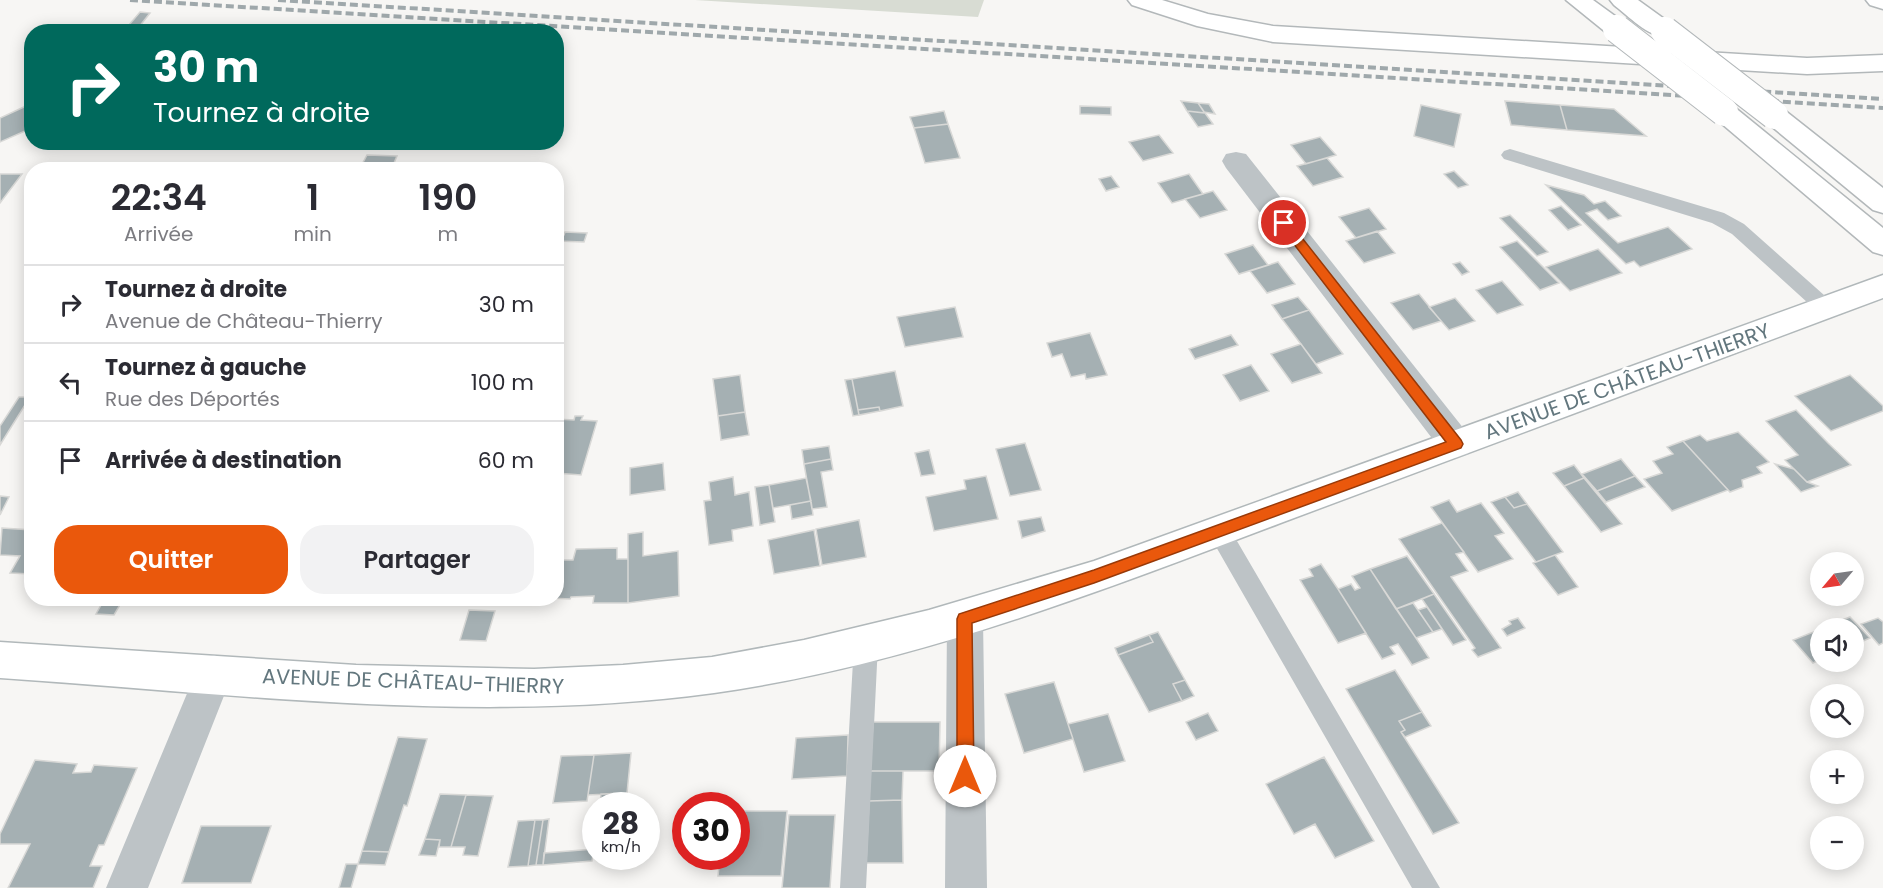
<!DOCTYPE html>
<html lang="fr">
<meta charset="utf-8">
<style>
body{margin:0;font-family:Poppins,sans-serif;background:#f2f2f3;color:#2b2b33;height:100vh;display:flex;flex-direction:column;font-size:22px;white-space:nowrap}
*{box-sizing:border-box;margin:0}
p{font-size:20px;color:#7c7c81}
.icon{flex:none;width:33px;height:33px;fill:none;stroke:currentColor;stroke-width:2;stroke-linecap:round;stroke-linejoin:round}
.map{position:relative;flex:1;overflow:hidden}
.side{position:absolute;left:24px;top:162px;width:540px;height:444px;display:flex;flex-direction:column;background:#fff;border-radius:24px;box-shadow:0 3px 15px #0003}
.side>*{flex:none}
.hud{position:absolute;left:24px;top:24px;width:540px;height:126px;border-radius:24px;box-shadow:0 3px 15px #0003;background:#00695c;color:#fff;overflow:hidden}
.needle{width:39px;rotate:241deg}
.controls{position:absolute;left:1810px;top:552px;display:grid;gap:12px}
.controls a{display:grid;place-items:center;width:54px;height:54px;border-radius:50%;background:#fff;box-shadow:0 3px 15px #0003;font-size:30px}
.speed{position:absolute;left:582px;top:792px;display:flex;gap:12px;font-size:30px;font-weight:700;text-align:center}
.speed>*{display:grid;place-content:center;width:78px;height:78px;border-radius:50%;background:#fff;box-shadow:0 3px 15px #0003;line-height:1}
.speed small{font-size:15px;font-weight:400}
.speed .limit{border:9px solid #d22;background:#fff;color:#111}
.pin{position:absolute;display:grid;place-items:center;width:51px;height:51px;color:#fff;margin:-26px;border:3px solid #fff;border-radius:50%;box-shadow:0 2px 6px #0007}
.me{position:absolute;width:66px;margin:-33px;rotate:0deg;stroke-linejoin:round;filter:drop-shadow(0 0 4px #0008)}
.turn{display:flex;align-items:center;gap:21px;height:126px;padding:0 30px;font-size:27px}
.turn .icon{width:78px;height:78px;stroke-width:2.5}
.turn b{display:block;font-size:42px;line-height:51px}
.eta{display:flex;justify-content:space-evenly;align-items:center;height:102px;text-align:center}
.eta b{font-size:36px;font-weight:600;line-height:42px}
.cta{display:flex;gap:12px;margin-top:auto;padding:12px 30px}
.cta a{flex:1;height:69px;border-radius:24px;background:#ea580c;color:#fff;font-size:24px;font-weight:600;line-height:69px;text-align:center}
.cta a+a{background:#f2f2f3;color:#2b2b33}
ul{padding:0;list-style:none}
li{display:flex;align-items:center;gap:18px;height:78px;padding:0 30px;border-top:2px solid #e1e1e2}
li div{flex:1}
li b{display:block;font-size:22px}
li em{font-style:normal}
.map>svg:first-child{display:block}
.green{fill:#d8dcd3}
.building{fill:#a5b0b3;stroke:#d8d8d6;stroke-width:1.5}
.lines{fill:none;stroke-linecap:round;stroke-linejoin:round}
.primary-casing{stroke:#b1b8ba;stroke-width:3}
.highway-casing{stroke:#b3b8ba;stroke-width:3}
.lane{fill:#bdc3c6;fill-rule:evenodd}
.street{fill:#bdc3c6;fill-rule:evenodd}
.primary{fill:#fff;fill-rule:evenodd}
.highway{fill:#fff;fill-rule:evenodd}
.rail{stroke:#9fa8ab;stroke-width:4;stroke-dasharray:8 4;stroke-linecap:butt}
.highway-bridge-casing{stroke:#b3b8ba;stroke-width:30;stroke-linecap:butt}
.highway-bridge{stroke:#fff;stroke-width:28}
.route{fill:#ea580c;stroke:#983908;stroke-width:1.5}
.labels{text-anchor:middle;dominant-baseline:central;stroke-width:6;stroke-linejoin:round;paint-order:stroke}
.street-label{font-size:21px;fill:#63777e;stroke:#fff}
</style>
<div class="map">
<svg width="1883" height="888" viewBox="0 0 1883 888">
<rect width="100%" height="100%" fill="#f7f6f4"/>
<path class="green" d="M695,0H984L978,17Z"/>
<path class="building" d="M140,12L150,13L135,32H123Z
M1181,101L1198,103L1205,113L1187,111Z
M1505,101L1560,105L1567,130L1511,125Z
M1198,103L1209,104L1215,114L1204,112Z
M1421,105L1461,114L1454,147L1414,136Z
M1560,105L1614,109L1646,136L1567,130Z
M26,106L32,113V128L0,142V118Z
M1080,106L1111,107V115L1080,114Z
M944,111L948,124L914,128L910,117Z
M1187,111L1205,113L1213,124L1198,127Z
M948,124L960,158L925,163L914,128Z
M1159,135L1173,153L1143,161L1129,142Z
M1320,137L1336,155L1306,164L1291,145Z
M367,155L397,156L391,170H359Z
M1327,158L1343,177L1313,186L1297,166Z
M1454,171L1468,185L1458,188L1444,174Z
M0,174H22L0,203Z
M1189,174L1203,194L1172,203L1158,183Z
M1111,176L1119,187L1106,191L1099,179Z
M1546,185L1584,195L1594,204L1605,201L1621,216L1608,220L1597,209L1586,213L1618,243L1668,227L1692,249L1640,267L1634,261L1626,264Z
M1213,191L1227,210L1200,218L1185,199Z
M1561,206L1581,225L1568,230L1549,210Z
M1369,208L1386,229L1356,238L1339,217Z
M1510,215L1548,252L1537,256L1500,218Z
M1377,231L1395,253L1364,263L1346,241Z
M565,232L587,233L584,242L556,241V235H564Z
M1517,241L1559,283L1540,290L1500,247Z
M1253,245L1268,265L1239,274L1225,254Z
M1598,249L1622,273L1570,291L1546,267Z
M1278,262L1295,284L1267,293L1250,271Z
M1460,262L1469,272L1462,275L1453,264Z
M1502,281L1523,305L1497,314L1476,290Z
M1419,294L1441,321L1413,330L1391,303Z
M1298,297L1309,310L1282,319L1272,305Z
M1455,298L1475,321L1449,330L1429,307Z
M955,307L963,337L905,347L897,317Z
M1309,310L1343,354L1316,364L1282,319Z
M1090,333L1107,375L1086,379L1085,374L1071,377L1062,354L1052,357L1047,343Z
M1231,335L1238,345L1195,359L1189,349Z
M1301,344L1322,373L1292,383L1271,354Z
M1251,365L1269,391L1240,401L1223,375Z
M895,371L903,406L880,411L879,407L858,410L852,379Z
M740,375L745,412L718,416L713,379Z
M1850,375L1883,406V411L1831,431L1795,396Z
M852,379L859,415L853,416L845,380Z
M19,397H30L0,445V426Z
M879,407L880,411L859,415L858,410Z
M1796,410L1828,443L1851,465L1807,482L1785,460L1798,455L1766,421Z
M745,412L749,435L721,440L718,416Z
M575,416H583L581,420L597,421L581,475L556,473V419L574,420Z
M1738,432L1769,462L1757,467L1762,473L1742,480L1743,487L1730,492L1683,441L1700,435L1707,441Z
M1683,441L1728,490L1672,511L1644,479L1662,473L1653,461L1673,454L1667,447Z
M1025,443L1041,490L1010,496L996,449Z
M829,446L831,459L804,464L802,450Z
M929,450L935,474L921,476L915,453Z
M831,459L833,470L821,472L827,507L812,509L804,464Z
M1621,459L1635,476L1597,491L1582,474Z
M663,463L665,490L630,495V468Z
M1775,464L1794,469L1807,482L1818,486L1801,492Z
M1574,465L1584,478L1564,486L1553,473Z
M986,476L998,519L934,531L926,497L966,489L964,480Z
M1635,476L1645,487L1606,502L1597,491Z
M733,477L735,495L749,492L753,526L732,530L733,541L709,545L704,501L711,500L709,482Z
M806,478L811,501L773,508L769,485Z
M1584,478L1617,518L1622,524L1601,532L1564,486Z
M769,485L775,522L760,525L755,487Z
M1518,492L1527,504L1514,508L1505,497Z
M0,496L9,497L0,515Z
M1505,497L1514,508L1527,504L1563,552L1536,562L1491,502Z
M1449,500L1457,512L1481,503L1504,533L1495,536L1513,559L1478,572L1431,507Z
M811,501L813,515L792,519L790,505Z
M1041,517L1045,531L1022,538L1018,521Z
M859,520L866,557L822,565L816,529Z
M1442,523L1464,552L1456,554L1468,571L1451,577L1501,648L1478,657L1472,650L1475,648L1399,539Z
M2,528L32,530V574L10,573L20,556L0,555Z
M814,530L820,566L774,574L768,540Z
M643,532V556L678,551L679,596L628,603V534Z
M617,548V559H628V603H593L594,596L571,597L570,599L550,598H556V560H573L576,549Z
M1555,555L1578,587L1558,595L1533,563Z
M1407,556L1434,594L1396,609L1370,569Z
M1321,564L1338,589L1366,633L1338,643L1300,580L1313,576L1309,569Z
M1370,569L1416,638L1429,658L1412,665L1398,644L1390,647L1395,654L1382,659L1338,589L1351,584L1355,590L1360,588L1352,576Z
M1434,594L1466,640L1453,645L1422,599Z
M105,598H124L114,615L96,614Z
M1413,603L1433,632L1416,638L1396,609Z
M1427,607L1442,629L1433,632L1418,610Z
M469,610L495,611L486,641L460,640Z
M1850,617L1870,638L1854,645V628H1821Z
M1518,618L1525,628L1507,636L1502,629L1511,624L1509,621Z
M1878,618L1883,622V643L1879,645L1861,624Z
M1821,629V659L1813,663L1793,640Z
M1158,632L1185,680L1173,684L1182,701L1149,712L1118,655L1153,642L1149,635Z
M1149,635L1153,642L1118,655L1115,648Z
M1395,670L1422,712L1399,721L1405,730L1401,732L1459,823L1433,834L1346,689Z
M1185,680L1194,696L1182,701L1173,684Z
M1054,682L1073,739L1024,753L1005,694Z
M1422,712L1431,726L1405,737L1401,732L1405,730L1399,721Z
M1208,713L1218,731L1196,740L1186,722Z
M1108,714L1125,761L1084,772L1068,724Z
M873,722H940L939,771H870Z
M848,735L847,776L792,779L796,738Z
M398,737L427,739L407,806L404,805L389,852L362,851Z
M631,753L627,793L588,795L594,755Z
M594,755L587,801L553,803L561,756Z
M1324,757L1374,841L1335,858L1315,824L1294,834L1266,784Z
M35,760L77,764L73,773L91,772L94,765L137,768L104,845H99L90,866H102L93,888H8L30,844H0V834Z
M870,771H903L902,800L869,801Z
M627,793L625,806H600L601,794Z
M440,794L466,795L451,847H439L440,840L425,839Z
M466,795L493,796L478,856L463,855L465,847H451Z
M902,800L903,863H866L869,801Z
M736,811H787L781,876H718L720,856H736Z
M789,815H835L830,888H782Z
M549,819L543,865H536L543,820Z
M535,820L528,866L508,867L518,821Z
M535,820H543L536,865L528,866Z
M201,826H271L251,883H182Z
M425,839L440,840L436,856L419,855Z
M594,849L592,861L543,865L544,853Z
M362,851L389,852L385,865L358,864Z
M346,864H358L351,888H339Z"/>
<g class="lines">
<defs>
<path id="primary" d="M1883,275V298C1684,372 1485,447 1286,521C1101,591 912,665 714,693C480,725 235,694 0,678V642L356,665L534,669L623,665L712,657L804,640L929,610L1094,561Z"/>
<path id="highway" d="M1128,0H1162L1208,14L1273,26L1807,58L1883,55V71L1807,74L1273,42L1197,26L1132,5Z
M1566,0H1593L1626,24L1629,29L1626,34L1617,37L1608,34Z
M1610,0H1638L1674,26L1677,31L1674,36C1652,42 1630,17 1614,5Z
M1866,0H1883V9L1870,5Z
M1724,103L1733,106L1883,228V255L1873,252L1715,118L1711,112L1715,106Z
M1774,106L1783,109L1883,188V213L1873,210L1765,121L1761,115L1765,109Z"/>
</defs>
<use href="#primary" class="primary-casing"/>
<use href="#highway" class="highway-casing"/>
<path class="lane" d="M1510,149L1724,213L1744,224L1833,303L1836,308L1833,313L1826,315L1819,313L1732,234L1712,223L1504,159L1501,155L1504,151Z
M1219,521L1227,524L1440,888H1412L1211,538L1208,531L1211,524Z
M866,633L874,636L878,644L866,888H840L854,644L858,636Z"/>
<path class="street" d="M1236,152L1246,154L1468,434L1472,444L1468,454L1456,458L1444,454L1226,168L1222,161L1226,154Z
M965,602L978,607L983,619L987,888H945L947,619L952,607Z
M214,655L227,660L233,673L148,888H106L201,660Z"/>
<use href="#primary" class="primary"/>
<use href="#highway" class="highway"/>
<path class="rail" d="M130,0L1883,108
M278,0L1883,99"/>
<defs>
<path id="highway-bridge" d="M1617,29L1724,112
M1665,31L1774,115"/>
</defs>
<use href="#highway-bridge" class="highway-bridge-casing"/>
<use href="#highway-bridge" class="highway-bridge"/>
</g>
<path class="route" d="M1284,218L1288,220L1461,440L1463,444L1461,448L1094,583L972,623L974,776L971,782L965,784L960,782L957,776V619L959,614L1094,570L1446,442L1280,226V220Z"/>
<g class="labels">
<g class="street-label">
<text transform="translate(1627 381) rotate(-20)">AVENUE DE CHÂTEAU-THIERRY</text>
<text transform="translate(413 681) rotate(2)">AVENUE DE CHÂTEAU-THIERRY</text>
</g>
</g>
</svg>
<div class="controls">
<a><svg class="needle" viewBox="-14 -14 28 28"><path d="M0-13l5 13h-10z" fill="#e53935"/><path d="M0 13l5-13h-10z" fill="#7c7c81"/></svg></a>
<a><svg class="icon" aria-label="sound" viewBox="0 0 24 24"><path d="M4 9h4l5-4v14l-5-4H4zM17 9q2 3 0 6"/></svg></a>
<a><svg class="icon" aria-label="search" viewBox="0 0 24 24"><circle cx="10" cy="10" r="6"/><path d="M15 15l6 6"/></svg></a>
<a>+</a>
<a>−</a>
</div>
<div class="speed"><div>28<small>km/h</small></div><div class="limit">30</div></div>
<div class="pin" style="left:1284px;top:223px;background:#d93025"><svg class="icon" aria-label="arrive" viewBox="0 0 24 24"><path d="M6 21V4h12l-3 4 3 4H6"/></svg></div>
<svg class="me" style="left:965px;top:776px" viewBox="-20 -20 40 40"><circle r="19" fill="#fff"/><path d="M0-13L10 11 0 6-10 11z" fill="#ea580c"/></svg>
<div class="hud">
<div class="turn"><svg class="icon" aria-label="right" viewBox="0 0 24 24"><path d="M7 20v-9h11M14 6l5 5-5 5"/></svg><div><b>30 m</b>Tournez à droite</div></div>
</div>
<section class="side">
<div class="eta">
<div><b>22:34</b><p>Arrivée</p></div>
<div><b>1</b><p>min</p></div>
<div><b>190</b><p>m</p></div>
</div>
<ul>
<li><svg class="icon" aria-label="right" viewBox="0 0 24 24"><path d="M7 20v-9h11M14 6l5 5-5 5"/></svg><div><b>Tournez à droite</b><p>Avenue de Château-Thierry</p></div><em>30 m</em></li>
<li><svg class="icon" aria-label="left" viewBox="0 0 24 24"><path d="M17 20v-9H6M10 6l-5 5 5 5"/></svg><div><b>Tournez à gauche</b><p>Rue des Déportés</p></div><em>100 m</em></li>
<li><svg class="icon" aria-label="arrive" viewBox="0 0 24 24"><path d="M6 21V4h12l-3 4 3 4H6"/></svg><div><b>Arrivée à destination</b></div><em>60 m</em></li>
</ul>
<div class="cta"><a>Quitter</a><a>Partager</a></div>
</section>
</div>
